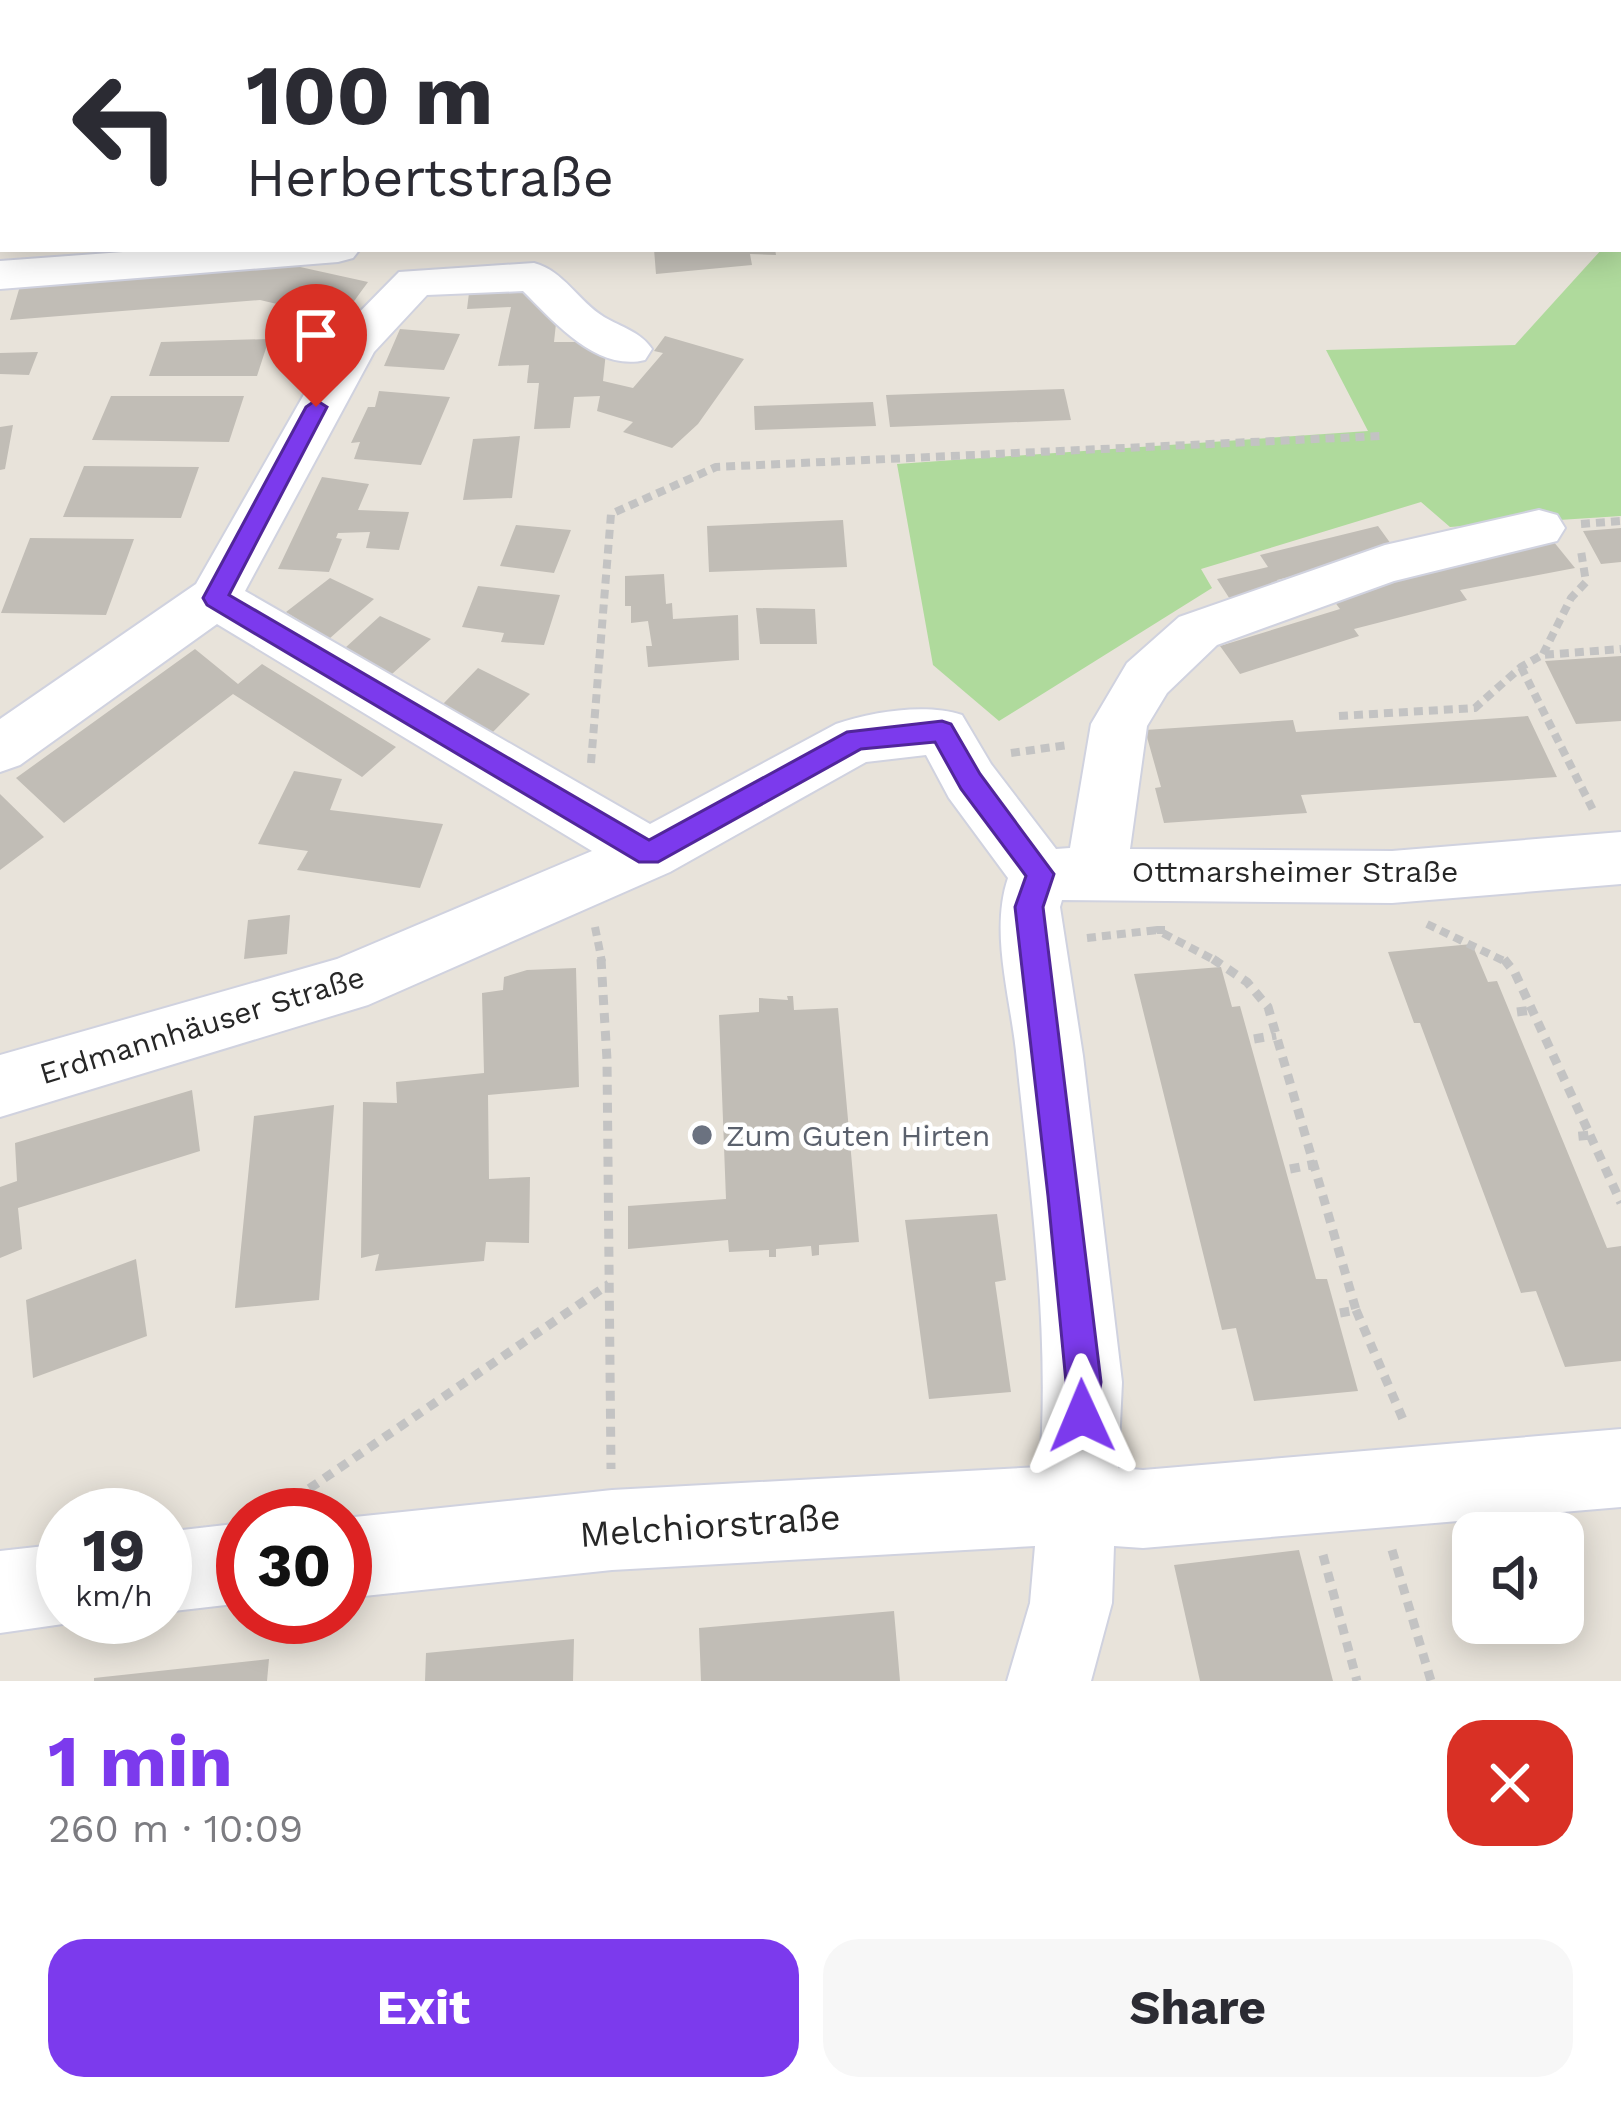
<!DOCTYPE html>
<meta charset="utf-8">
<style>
body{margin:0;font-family:"Work Sans",sans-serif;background:#f7f7f7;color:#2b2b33;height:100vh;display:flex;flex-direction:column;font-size:45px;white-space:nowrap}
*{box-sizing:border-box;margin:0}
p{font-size:39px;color:#7c7c81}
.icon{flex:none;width:66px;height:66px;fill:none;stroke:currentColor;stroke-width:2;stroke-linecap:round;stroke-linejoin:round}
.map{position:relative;height:1681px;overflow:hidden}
.sheet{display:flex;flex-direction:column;background:#fff;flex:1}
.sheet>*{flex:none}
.guide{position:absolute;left:0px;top:0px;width:1623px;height:252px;box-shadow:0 6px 30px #0003;background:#fff;color:#2b2b33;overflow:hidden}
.controls{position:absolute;left:1452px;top:1512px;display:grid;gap:24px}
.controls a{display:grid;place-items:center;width:132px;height:132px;border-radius:24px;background:#fff;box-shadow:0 6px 30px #0003;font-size:60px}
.speed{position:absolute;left:36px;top:1488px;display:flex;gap:24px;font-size:60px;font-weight:700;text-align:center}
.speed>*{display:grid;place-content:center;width:156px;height:156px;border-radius:50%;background:#fff;box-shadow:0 6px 30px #0003;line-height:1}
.speed small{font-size:30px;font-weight:400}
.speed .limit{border:18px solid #d22;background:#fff;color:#111}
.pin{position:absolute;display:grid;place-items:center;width:102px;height:102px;color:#fff;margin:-123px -51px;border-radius:50% 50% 50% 0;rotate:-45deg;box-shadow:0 0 12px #0007}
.pin .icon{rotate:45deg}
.me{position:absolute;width:132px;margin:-66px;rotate:359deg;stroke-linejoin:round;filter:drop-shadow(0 0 9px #0008)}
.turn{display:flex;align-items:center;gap:42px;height:252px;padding:0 48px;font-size:54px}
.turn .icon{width:156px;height:156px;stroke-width:2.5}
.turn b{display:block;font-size:84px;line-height:102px}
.round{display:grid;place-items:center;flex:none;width:126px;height:126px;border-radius:36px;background:#f7f7f7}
.headline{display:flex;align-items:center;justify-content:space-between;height:204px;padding:0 48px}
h1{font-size:72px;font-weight:700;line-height:90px;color:#7c3aed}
.button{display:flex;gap:24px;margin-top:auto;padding:24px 48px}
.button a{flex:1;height:138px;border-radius:36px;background:#7c3aed;color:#fff;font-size:48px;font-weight:700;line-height:138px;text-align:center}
.button a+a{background:#f7f7f7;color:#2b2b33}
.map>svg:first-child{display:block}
.green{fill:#afda9c}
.building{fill:#c1bdb6}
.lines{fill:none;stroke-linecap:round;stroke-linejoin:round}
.minor-casing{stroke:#d0d2df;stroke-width:4}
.path-far1{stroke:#c3c3c3;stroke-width:8;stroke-dasharray:9 6;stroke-linecap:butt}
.path{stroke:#c3c3c3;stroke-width:9;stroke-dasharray:10 8;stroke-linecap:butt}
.minor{fill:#fff;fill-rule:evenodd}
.route{fill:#7c3aed;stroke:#51269a;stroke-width:3}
.worship-dot{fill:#6b7280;stroke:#fff;stroke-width:4.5}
.labels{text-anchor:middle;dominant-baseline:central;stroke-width:9;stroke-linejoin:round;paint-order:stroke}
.street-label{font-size:30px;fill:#272727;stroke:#fff}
.worship-label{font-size:30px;fill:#5b616d;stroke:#fff;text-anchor:start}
.near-street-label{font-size:36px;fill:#272727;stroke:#fff}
</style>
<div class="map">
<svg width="1621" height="1681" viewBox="0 0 1621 1681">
<rect width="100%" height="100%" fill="#e8e3da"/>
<path class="green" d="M1621,234V516L1450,527L1421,502L1201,569L1212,588L999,721L933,665L897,464L1368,431L1326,350L1515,345L1602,249H1620Z"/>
<path class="building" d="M654,249H775L776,255L750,254L752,265L656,274Z
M282,263L368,282L341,319L260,300L10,320L20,286Z
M530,283L558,305L554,342H607L603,381L633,388L663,353L654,351L665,336L744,359L698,424L672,448L623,432L633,422L597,411L600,396L574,397L570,428L534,429L539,383H527L529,365L498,366L511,307L467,309L470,285Z
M400,329L460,334L444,370L384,366Z
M269,339L257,376H149L161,342Z
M38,352L29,375L0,374V353Z
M1064,389L1071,420L890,427L886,395Z
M379,391L450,397L421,465L354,459L360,442L351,443L368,407H375Z
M111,396H244L229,442L92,440Z
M873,402L876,426L755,430L754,406Z
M13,425L5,469L0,470V427Z
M520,436L512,498L463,500L473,439Z
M84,466L199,467L181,518L63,517Z
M322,477L369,484L358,510L409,512L399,550L366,548L370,532L338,533L336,538L342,539L329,572L278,569Z
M843,520L847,567L709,572L707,526Z
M516,525L571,530L554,573L500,566Z
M1378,526L1396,551L1277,580L1285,591L1233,604L1217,579L1268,567L1260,555Z
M1621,528V562L1601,564L1583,531Z
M1549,536L1575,568L1460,590L1467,600L1354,629L1359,636L1240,674L1220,646L1340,609L1331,597L1444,569L1438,559Z
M30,538L134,539L106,615L1,613Z
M664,574L666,604L672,603L673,619L738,615L739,660L648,667L646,646H652L648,621L631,623V606H625V576Z
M330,578L374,599L329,639L286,612Z
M478,586L560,595L544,645L501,642L504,633L462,627Z
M756,608L815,609L817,644H760Z
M380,616L431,639L392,674L345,648Z
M195,649L238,684L262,664L396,747L362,777L233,694L64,823L16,778Z
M1621,656V721L1576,724L1545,661Z
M478,668L530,694L491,734L443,704Z
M1528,716L1557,777L1301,795L1307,813L1164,823L1155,788L1161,787L1145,730L1293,720L1296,732Z
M294,771L342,779L330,810L443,824L420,888L297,870L308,851L258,844Z
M0,794L44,837L0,870Z
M290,915L287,954L244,959L248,920Z
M1472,944L1488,982L1497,981L1607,1248L1621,1246V1361L1565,1367L1536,1291L1521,1293L1420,1023H1414L1388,952Z
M1221,967L1232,1007L1240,1006L1316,1279H1327L1358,1391L1254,1401L1236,1328L1222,1330L1134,974Z
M576,968L579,1087L488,1095L489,1179L530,1177L529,1243L486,1242L484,1261L375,1271L379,1254L361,1258L363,1102L397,1103L396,1082L484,1073L482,993L503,990L504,977L527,970Z
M787,996H793L794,1010L838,1008L859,1242L819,1245V1255L812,1256L811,1246L776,1249V1257H769V1250L729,1252L728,1240L628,1249V1206L726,1199L719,1015L759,1012V998L788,1000Z
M192,1090L200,1151L18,1208L22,1249L0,1258V1187L17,1181L15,1143Z
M334,1105L319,1300L235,1308L254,1116Z
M997,1214L1006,1280L995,1282L1011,1392L929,1399L905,1220Z
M136,1259L147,1336L33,1378L26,1300Z
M1299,1550L1333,1681H1200L1174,1565Z
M894,1611L900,1681H701L699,1628Z
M574,1639L573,1681H425L426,1653Z
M269,1659L267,1681H94V1678Z"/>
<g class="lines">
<defs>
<path id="minor" d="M0,0L20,3H3L0,23Z
M159,0H211L209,3Z
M586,0H622V3H586Z
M1620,63H1621V87H1620Z
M164,249H360L353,258L338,262L0,289V261Z
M534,263C564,271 578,301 604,317C621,327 641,332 652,349L645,360C597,372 554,322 523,291L427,295L374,352L245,591L650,824L836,724C872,712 925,703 962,715L991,764L1056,849L1070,848L1091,724L1127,663L1179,617L1385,545L1539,510L1557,515L1565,528L1557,541L1394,581L1217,645L1167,693L1147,726L1130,849L1392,851L1621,832V884L1392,903L1062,900L1060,907L1083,1056L1122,1382L1118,1468L1143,1470L1621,1429V1507L1143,1548L1114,1546L1112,1603L1091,1681H1007L1030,1603L1035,1546L612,1570L345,1598V1518L612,1490L1040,1467C1050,1332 1031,1195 1017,1061C1012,1002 989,934 1008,878L949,798L926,755L866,762L670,872L368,1005L0,1117V1055L337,959L592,851L217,624L20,765L0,772V719L196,584L339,333L399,272Z
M243,1523V1603L165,1612V1532Z
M63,1544V1617H81L63,1624L0,1633V1551Z"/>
</defs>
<use href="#minor" class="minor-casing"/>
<path class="path-far1" d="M1581,524L1621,521
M1543,654L1571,598L1586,582L1581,551
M1521,667L1593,810
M1339,716L1475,708L1521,667L1542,655L1621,649
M1011,753L1068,745
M591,763L611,514L716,467L1381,436
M1427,924L1506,962
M595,927L602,962
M1165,930H1157L1218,962
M1087,938L1157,930"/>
<path class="path" d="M601,959L607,1060L611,1469
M1213,959L1247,982L1268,1007L1356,1310L1340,1313
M1504,959L1515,973L1590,1135L1571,1137
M1517,1012L1532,1010
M1254,1039L1276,1035
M1590,1135L1621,1203
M1290,1169L1315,1164
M1356,1310L1405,1424
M287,1515L294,1499L609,1284
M1392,1550L1431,1681
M1323,1555L1357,1681"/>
<use href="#minor" class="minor"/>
</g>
<path class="route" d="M316,400L327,407L229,595L649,840L847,732L942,721L951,724L980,774L1054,874L1043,907L1101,1382L1094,1428L1082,1433L1069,1428L1064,1416L1066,1382L1048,1196L1015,907L1026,876L961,789L935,742L861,749L658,862H639L207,605L203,598L306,407Z"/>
<circle class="worship-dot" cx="702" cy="1135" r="12"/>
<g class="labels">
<g class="street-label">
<text x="1295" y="871">Ottmarsheimer Straße</text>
<text transform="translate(202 1025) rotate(-17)">Erdmannhäuser Straße</text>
</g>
<g class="worship-label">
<text x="726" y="1135">Zum Guten Hirten</text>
</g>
<g class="near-street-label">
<text transform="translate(710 1526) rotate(-4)">Melchiorstraße</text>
</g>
</g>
</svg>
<div class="controls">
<a><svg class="icon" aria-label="sound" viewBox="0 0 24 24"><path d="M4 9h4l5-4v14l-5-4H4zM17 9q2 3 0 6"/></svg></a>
</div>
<div class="speed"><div>19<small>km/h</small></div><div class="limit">30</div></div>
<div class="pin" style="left:316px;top:407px;background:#d93025"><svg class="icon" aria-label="arrive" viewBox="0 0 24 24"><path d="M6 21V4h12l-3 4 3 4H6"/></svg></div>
<svg class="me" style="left:1082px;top:1416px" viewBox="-20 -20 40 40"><path d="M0-17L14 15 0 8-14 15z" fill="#7c3aed" stroke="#fff" stroke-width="4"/></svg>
<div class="guide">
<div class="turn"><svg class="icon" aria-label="left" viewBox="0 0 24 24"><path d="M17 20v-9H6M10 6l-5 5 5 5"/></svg><div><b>100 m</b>Herbertstraße</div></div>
</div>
</div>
<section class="sheet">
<div class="headline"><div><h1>1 min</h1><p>260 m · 10:09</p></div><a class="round" style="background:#d93025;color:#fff"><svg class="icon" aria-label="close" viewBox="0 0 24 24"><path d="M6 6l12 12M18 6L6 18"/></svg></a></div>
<div class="button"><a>Exit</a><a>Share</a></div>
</section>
